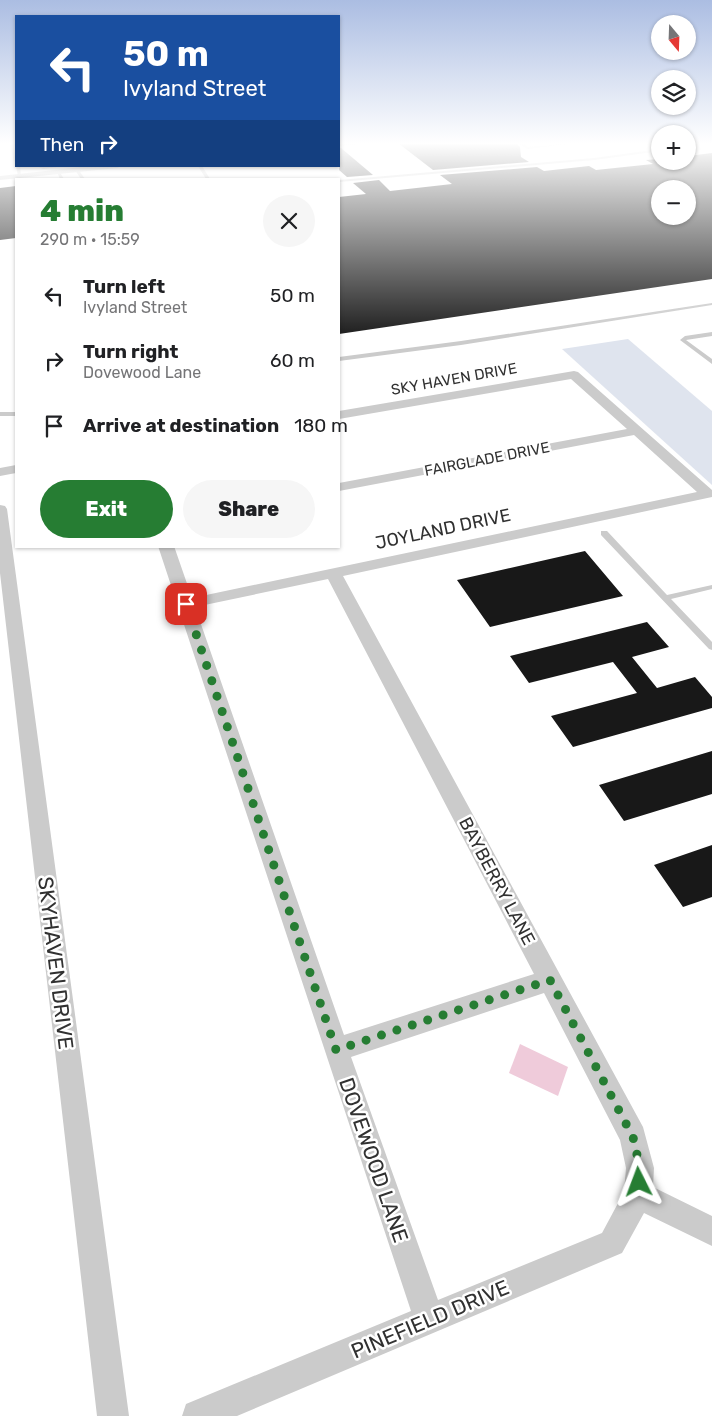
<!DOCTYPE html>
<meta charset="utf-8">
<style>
body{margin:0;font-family:Rubik,sans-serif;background:#f6f6f6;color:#202124;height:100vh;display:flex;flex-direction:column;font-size:19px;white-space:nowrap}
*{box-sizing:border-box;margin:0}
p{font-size:16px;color:#757577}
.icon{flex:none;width:28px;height:28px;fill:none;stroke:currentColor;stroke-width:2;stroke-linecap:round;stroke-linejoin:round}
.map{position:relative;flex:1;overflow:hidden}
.details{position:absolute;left:15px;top:178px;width:325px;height:370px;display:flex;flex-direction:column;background:#fff;border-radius:0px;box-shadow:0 1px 4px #0004}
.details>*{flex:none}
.banner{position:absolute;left:15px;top:15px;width:325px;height:152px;border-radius:0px;box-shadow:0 1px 4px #0004;background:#1a4fa0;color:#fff;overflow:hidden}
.needle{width:32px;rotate:161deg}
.controls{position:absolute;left:651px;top:15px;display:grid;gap:10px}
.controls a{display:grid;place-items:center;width:45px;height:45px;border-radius:50%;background:#fff;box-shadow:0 1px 4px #0004;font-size:25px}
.pin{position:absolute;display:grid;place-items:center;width:42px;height:42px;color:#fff;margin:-21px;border-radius:10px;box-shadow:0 2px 8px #0006}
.me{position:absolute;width:55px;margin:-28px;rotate:357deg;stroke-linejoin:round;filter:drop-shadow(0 0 4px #0008)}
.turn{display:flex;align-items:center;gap:18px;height:105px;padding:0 25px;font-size:22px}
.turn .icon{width:65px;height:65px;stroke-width:2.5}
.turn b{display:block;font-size:35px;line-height:42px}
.then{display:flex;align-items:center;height:48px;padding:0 25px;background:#0003;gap:10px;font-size:19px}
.round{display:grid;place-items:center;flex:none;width:52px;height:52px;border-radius:26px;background:#f6f6f6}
.head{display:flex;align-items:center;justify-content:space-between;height:85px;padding:0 25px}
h1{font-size:30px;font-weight:800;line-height:38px;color:#267d33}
.action{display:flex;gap:10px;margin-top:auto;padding:10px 25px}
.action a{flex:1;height:58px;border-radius:30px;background:#267d33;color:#fff;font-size:20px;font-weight:800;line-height:58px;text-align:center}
.action a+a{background:#f6f6f6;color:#202124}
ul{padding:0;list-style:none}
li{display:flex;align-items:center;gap:15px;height:65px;padding:0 25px}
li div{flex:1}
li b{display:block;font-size:19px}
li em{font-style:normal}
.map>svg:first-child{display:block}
.green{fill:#dfe4ee}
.water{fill:#efcbda}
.building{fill:#181818;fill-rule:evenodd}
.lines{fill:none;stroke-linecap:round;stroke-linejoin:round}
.service{fill:#cbcbcb;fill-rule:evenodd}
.minor{fill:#cbcbcb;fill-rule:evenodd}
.route{stroke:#267d33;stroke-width:9;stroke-dasharray:0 16.2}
.labels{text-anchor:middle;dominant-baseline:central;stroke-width:5;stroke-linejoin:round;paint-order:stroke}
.far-street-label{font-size:15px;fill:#313131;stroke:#fff}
.street-label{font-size:18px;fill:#313131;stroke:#fff}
.near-street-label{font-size:21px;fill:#313131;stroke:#fff}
</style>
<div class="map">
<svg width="712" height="1416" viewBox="0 0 712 1416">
<rect width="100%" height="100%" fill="#fff"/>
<path class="green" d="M628,339L712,411V485L562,349Z"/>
<path class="water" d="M520,1044L568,1067L558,1096L509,1073Z"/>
<path class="building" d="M398,143H516L520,147L521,157L529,162L433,170Z
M339,148H341L373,175L347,177L339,170Z
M712,153V279L339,334V197L366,194L353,183L379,180L390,191L452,184L440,175L537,167L544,171L589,166L596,170L653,164L646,160L660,159V161H688V156ZM660,189H688V216H660Z
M16,186V238L0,240V188Z
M585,551L623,596L490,627L457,580Z
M647,622L669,647L632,657L657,688L695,677L712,697V708L573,747L551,716L637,693L613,662L529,683L510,656Z
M712,751V794L624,821L599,785Z
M712,845V897L683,907L654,865Z"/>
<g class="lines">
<path class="service" d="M16,143V145L14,146L16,155V162L14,161L10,145Z
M518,143H522L528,147L575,143L527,149Z
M660,149V151L594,160L339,182V180L594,158Z
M16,166H20L21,177L18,176Z
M37,166H64L43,169Z
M198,166H202L210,179H206Z
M77,169H78L85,179H81L75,170Z
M59,171L64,179H60L57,172Z
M712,303V305L461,345L339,361V357L461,341Z
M712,332V336L686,340L712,359V364L680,340L685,336Z
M0,412H16V416H0Z
M601,531H607L667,595L712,585V589L671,599L712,642V650L709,649L601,535Z"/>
<path class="minor" d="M339,143H357L353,145L339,146Z
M91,166H121L117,168L0,180V176Z
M574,371L578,372L712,490V497L343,576L643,1127L654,1168L653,1187L712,1216V1246L644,1213L622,1253L237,1416H182L186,1404L411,1311L158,546H174L192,598L697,492L634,435L339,491V483L627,429L571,379L339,419V411ZM328,579L534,974L344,1035L195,607ZM544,993L620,1140L626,1168L624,1192L602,1233L438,1300L351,1057Z
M16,465V473L0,476V468Z
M0,505L5,506L7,509L129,1416H97L0,573Z"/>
</g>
<linearGradient id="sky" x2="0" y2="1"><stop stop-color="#abbde2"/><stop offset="0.42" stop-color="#fff"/><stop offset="1" stop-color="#fff" stop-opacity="0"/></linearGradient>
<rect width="712" height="341" fill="url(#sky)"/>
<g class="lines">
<path class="route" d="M186,604L336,1050L550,980L633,1137L640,1168L639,1182"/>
</g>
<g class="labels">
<g class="far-street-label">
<text transform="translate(454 379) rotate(-10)">SKY HAVEN DRIVE</text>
<text transform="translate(487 459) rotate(-11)">FAIRGLADE DRIVE</text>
</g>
<g class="street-label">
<text transform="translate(443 529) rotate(-12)">JOYLAND DRIVE</text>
<text transform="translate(497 881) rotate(62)">BAYBERRY LANE</text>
</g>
<g class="near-street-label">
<text transform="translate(56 963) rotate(83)">SKYHAVEN DRIVE</text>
<text transform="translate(374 1160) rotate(71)">DOVEWOOD LANE</text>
<text transform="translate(430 1319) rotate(-23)">PINEFIELD DRIVE</text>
</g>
</g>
</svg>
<div class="controls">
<a><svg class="needle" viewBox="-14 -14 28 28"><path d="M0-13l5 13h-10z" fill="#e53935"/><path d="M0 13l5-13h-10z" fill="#757577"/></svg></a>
<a><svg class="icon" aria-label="layers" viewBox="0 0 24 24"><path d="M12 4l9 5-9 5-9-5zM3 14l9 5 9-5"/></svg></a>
<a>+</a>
<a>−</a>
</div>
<div class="pin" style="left:186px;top:604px;background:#d93025"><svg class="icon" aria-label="arrive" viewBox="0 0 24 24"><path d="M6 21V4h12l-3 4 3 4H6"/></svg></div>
<svg class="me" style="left:639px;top:1182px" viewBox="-20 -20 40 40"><path d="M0-17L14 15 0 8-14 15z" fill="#267d33" stroke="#fff" stroke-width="4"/></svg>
<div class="banner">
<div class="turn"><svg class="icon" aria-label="left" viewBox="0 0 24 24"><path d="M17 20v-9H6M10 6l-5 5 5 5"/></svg><div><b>50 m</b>Ivyland Street</div></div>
<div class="then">Then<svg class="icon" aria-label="right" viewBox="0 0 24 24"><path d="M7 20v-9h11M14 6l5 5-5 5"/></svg></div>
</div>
<section class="details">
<div class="head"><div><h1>4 min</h1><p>290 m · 15:59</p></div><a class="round"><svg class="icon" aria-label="close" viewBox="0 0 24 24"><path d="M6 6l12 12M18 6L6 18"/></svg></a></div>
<ul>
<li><svg class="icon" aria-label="left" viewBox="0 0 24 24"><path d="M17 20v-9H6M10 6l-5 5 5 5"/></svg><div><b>Turn left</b><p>Ivyland Street</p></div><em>50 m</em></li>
<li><svg class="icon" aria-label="right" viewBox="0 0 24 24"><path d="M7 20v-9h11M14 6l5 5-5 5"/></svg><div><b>Turn right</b><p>Dovewood Lane</p></div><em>60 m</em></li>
<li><svg class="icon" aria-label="arrive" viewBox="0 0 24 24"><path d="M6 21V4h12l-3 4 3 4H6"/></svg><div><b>Arrive at destination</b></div><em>180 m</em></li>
</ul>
<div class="action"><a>Exit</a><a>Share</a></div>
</section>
</div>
